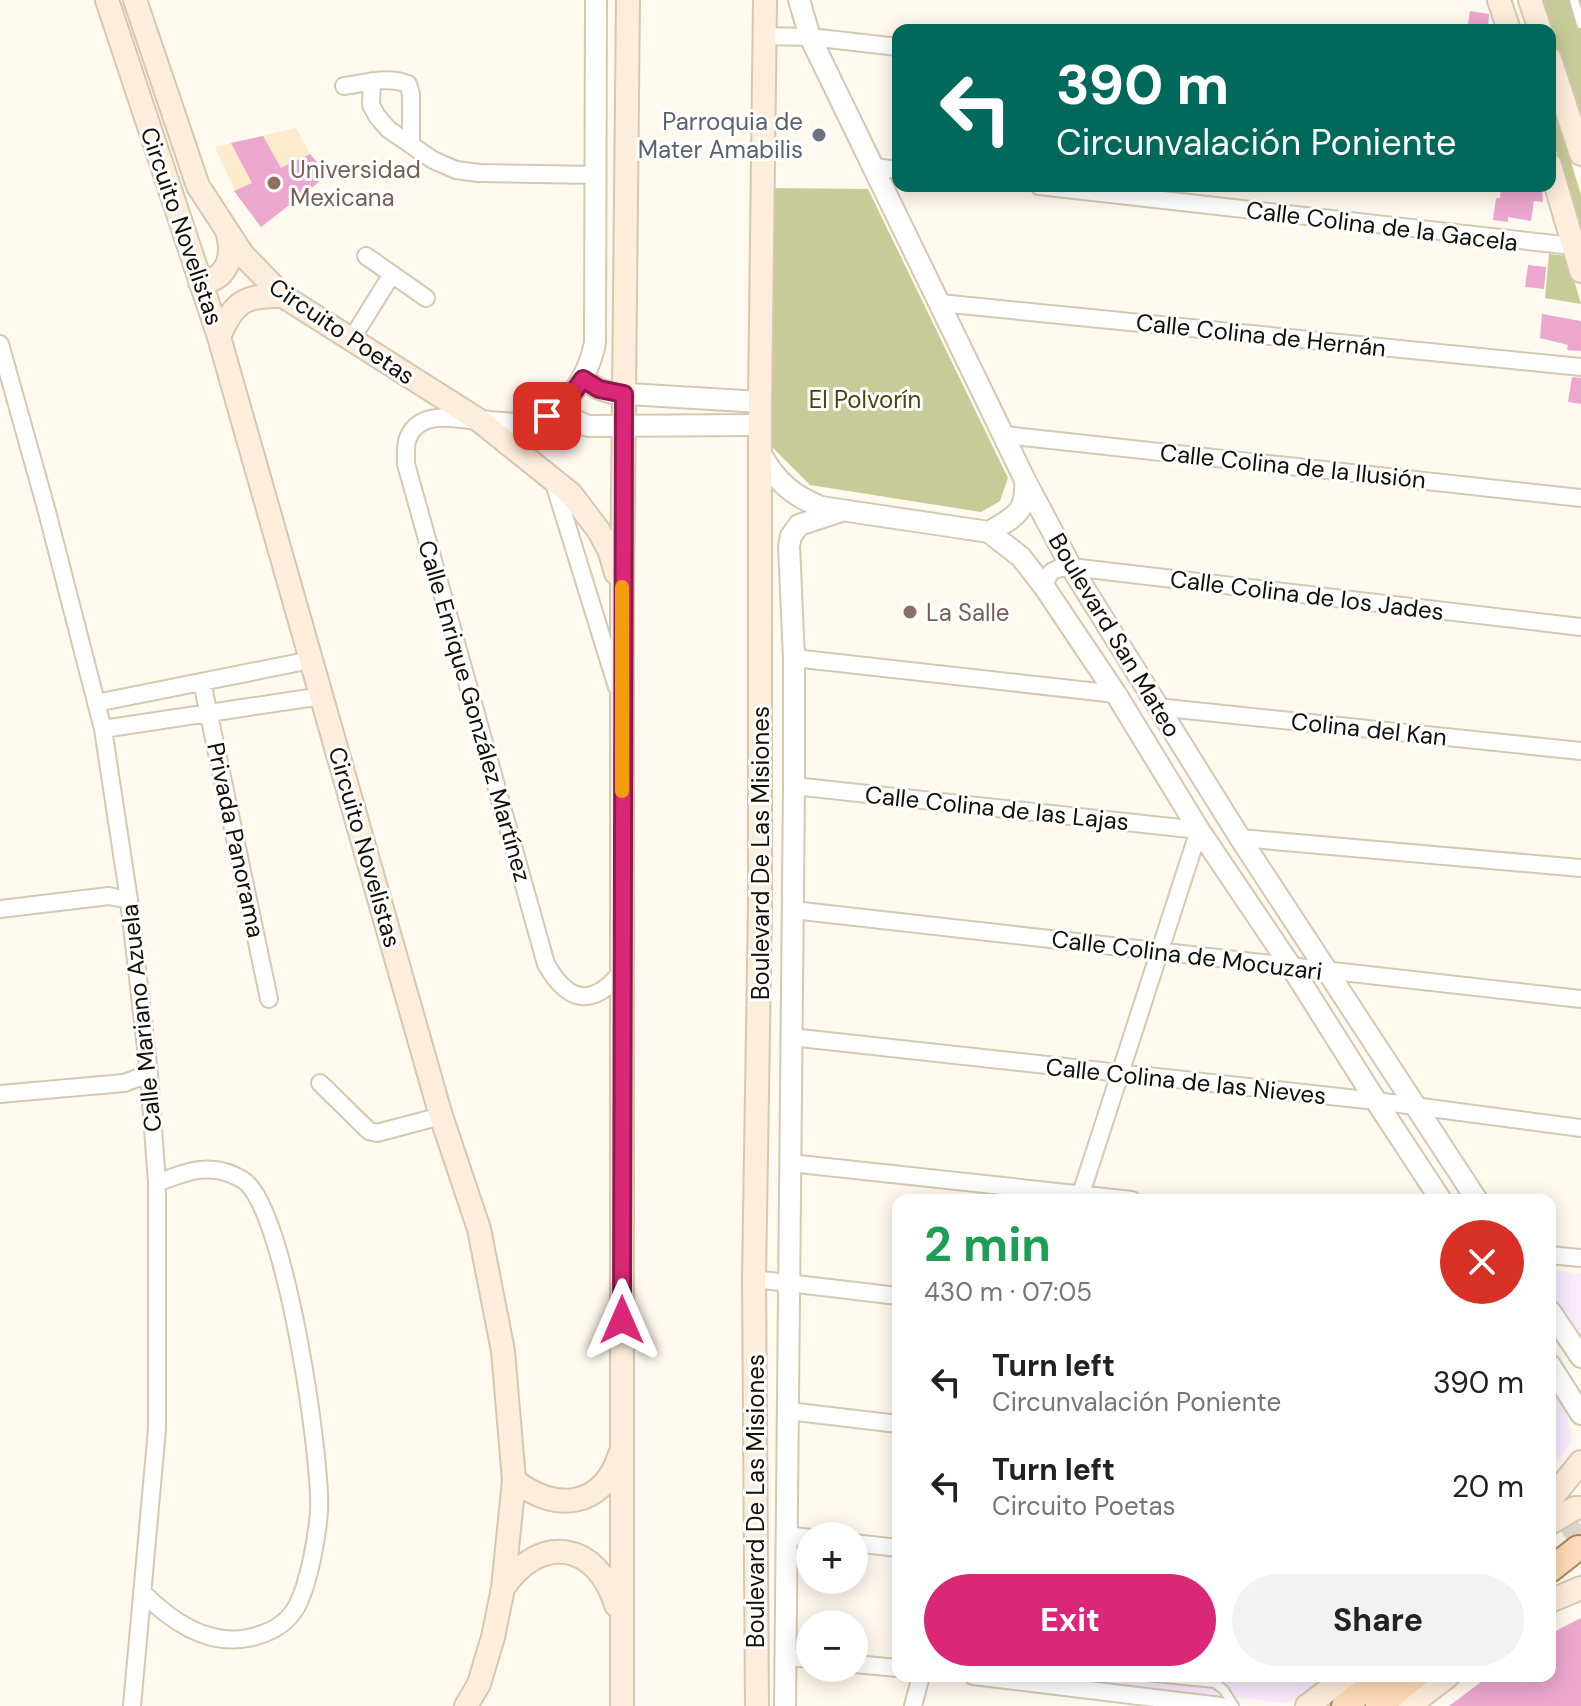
<!DOCTYPE html>
<meta charset="utf-8">
<style>
body{margin:0;font-family:"DM Sans",sans-serif;background:#f2f2f2;color:#222;height:100vh;display:flex;flex-direction:column;font-size:30px;white-space:nowrap}
*{box-sizing:border-box;margin:0}
p{font-size:26px;color:#767676}
.icon{flex:none;width:44px;height:44px;fill:none;stroke:currentColor;stroke-width:2;stroke-linecap:round;stroke-linejoin:round}
.map{position:relative;flex:1;overflow:hidden}
.sheet{position:absolute;left:892px;top:1194px;width:664px;height:488px;display:flex;flex-direction:column;background:#fff;border-radius:16px;box-shadow:0 4px 20px #0003}
.sheet>*{flex:none}
.hud{position:absolute;left:892px;top:24px;width:664px;height:168px;border-radius:16px;box-shadow:0 4px 20px #0003;background:#00695c;color:#fff;overflow:hidden}
.controls{position:absolute;left:796px;top:1522px;display:grid;gap:16px}
.controls a{display:grid;place-items:center;width:72px;height:72px;border-radius:50%;background:#fff;box-shadow:0 4px 20px #0003;font-size:40px}
.pin{position:absolute;display:grid;place-items:center;width:68px;height:68px;color:#fff;margin:-34px;border-radius:16px;box-shadow:0 4px 12px #0006}
.me{position:absolute;width:88px;margin:-44px;rotate:0deg;stroke-linejoin:round;filter:drop-shadow(0 0 6px #0008)}
.turn{display:flex;align-items:center;gap:28px;height:168px;padding:0 32px;font-size:36px}
.turn .icon{width:104px;height:104px;stroke-width:2.5}
.turn b{display:block;font-size:56px;line-height:68px}
.round{display:grid;place-items:center;flex:none;width:84px;height:84px;border-radius:42px;background:#f2f2f2}
.overview{display:flex;align-items:center;justify-content:space-between;height:136px;padding:0 32px}
h1{font-size:48px;font-weight:700;line-height:60px;color:#1e9e55}
.button{display:flex;gap:16px;margin-top:auto;padding:16px 32px}
.button a{flex:1;height:92px;border-radius:48px;background:#db2777;color:#fff;font-size:32px;font-weight:700;line-height:92px;text-align:center}
.button a+a{background:#f2f2f2;color:#222}
ul{padding:0;list-style:none}
li{display:flex;align-items:center;gap:24px;height:104px;padding:0 32px}
li div{flex:1}
li b{display:block;font-size:30px}
li em{font-style:normal}
.map>svg:first-child{display:block}
.commercial{fill:#f9eafd}
.built{fill:#fdebcb}
.green{fill:#c7cb97}
.building{fill:#eca7ce}
.lines{fill:none;stroke-linecap:round;stroke-linejoin:round}
.primary-tunnel{stroke:#dcd6cc;stroke-width:24;stroke-dasharray:24 12;stroke-linecap:butt}
.service-casing{stroke:#d5c8b0;stroke-width:12}
.minor-casing{stroke:#d5c8b0;stroke-width:20}
.tertiary-casing{stroke:#d5c8b0;stroke-width:24}
.secondary-casing{stroke:#d5c8b0;stroke-width:26}
.primary-casing{stroke:#ab845a;stroke-width:28}
.service{stroke:#fff;stroke-width:8}
.minor{stroke:#fff;stroke-width:16}
.tertiary{stroke:#fff;stroke-width:20}
.secondary{stroke:#feeddb;stroke-width:22}
.primary{stroke:#fedbb8;stroke-width:24}
.route-casing{stroke:#8e194d;stroke-width:20}
.route{stroke:#db2777;stroke-width:14}
.slow{stroke:#f59e0b;stroke-width:14}
.worship-dot{fill:#6b7280;stroke:#fff;stroke-width:3}
.education-dot{fill:#8d6e63;stroke:#fff;stroke-width:3}
.labels{text-anchor:middle;dominant-baseline:central;stroke-width:6;stroke-linejoin:round;paint-order:stroke}
.worship-label{font-size:24px;fill:#5b616d;stroke:#fff;text-anchor:end}
.education-label{font-size:24px;fill:#785e54;stroke:#fff;text-anchor:start}
.street-label{font-size:24px;fill:#130e06;stroke:#fff}
.park-label{font-size:24px;fill:#43450d;stroke:#fff}
</style>
<div class="map">
<svg width="1581" height="1706" viewBox="0 0 1581 1706">
<rect width="100%" height="100%" fill="#fff9ef"/>
<path class="commercial" d="M1550,1269L1581,1274V1335L1550,1290Z
M1550,1382L1565,1406L1572,1442L1550,1471Z
M1046,1676H1339L1313,1695L1285,1703Z"/>
<path class="built" d="M296,128L310,154L328,175L261,227L235,191L215,147Z"/>
<path class="green" d="M1536,0H1581V140L1550,44V30Z
M1550,92L1581,195V231L1550,131Z
M770,188L868,189L1008,478L1000,501L981,512L810,485L772,447Z
M1549,254L1567,256L1581,304L1545,298Z"/>
<path class="building" d="M1470,11L1489,14L1488,30H1467Z
M263,136L281,168L310,154L328,175L261,227L234,191L252,183L231,143Z
M1501,186H1542L1543,202L1534,201L1531,221L1508,217V222L1493,220L1496,198H1500Z
M1528,265L1546,267L1544,289L1525,287Z
M1542,314L1581,321V351L1567,350L1568,345L1540,338Z
M1572,377L1581,378V404L1568,402Z
M1581,1618V1706H1449L1489,1676H1550V1634Z"/>
<g class="lines">
<path class="primary-tunnel" d="M1565,1537L1581,1525"/>
<defs>
<path id="service" d="M1574,0L1581,24
M1145,1676L1215,1683L1224,1690L1234,1706"/>
<path id="minor" d="M765,36L810,37L898,47
M372,81L371,105L377,116L388,129L433,160L456,170L479,173L596,175
M344,86C365,83 387,76 408,84L411,94V145
M875,167L898,170
M1039,186L1581,247
M366,256L426,298
M940,303L1581,367
M351,340L392,274
M0,344L46,508L103,729L129,900L149,1074L157,1183V1429L132,1706
M478,421C454,419 420,409 408,438C405,445 406,456 406,464L546,964C568,1003 593,1008 622,971
M1005,435L1581,498
M553,480L617,687
M1045,588C1047,570 1055,568 1071,567L1581,627
M794,658L1116,694
M202,682L269,999
M96,703L311,660
M1157,707L1581,751
M103,729L322,696
M794,786L1199,830L1079,1200
M1240,838L1581,868
M0,909L109,896L129,900
M793,910L1581,999
M791,1037L1376,1101L1581,1128
M320,1083L369,1131L377,1133L441,1116
M0,1094L124,1083L149,1074
M790,1163L1132,1200
M1550,1255L1581,1258
M754,1279L898,1296
M788,1411L898,1424
M787,1535L810,1538
M854,1543L898,1548
M142,1592C170,1620 206,1646 248,1638C268,1634 287,1624 297,1606C309,1583 317,1537 319,1512C322,1459 285,1206 243,1180C213,1161 187,1171 157,1183
M786,1657L810,1659
M854,1664L898,1668
M973,1676L1221,1706
M913,1706L921,1676"/>
<path id="tertiary" d="M799,0L810,37L1025,480L1071,567L1240,838L1477,1200
M583,379L599,389L612,393L760,402
M560,406L574,420L588,426L761,425
M480,421C494,422 510,425 524,423C563,418 588,378 595,343L596,0
M762,456C777,482 793,496 821,507L989,532C1014,517 1027,513 1025,481
M989,532L1021,557L1045,588L1116,694L1199,830L1292,968L1376,1101L1441,1200
M1550,1311L1581,1357
M1550,1365L1581,1414
M785,1706L794,786V658L789,546L791,536L799,525L841,511"/>
<path id="secondary" d="M107,0L219,337L441,1116L479,1229L503,1351L514,1480L503,1588L493,1637L479,1684L466,1706
M135,0L198,186L243,255L283,296L480,421L571,494L599,531L610,552L616,573
M1499,0L1509,30
M1530,0L1540,30
M1550,59L1581,154
M1550,165L1581,271
M200,282C226,281 234,258 228,235
M219,337C234,301 245,295 283,296
M514,1480C555,1513 603,1508 620,1454
M1550,1500L1581,1462
M1550,1523L1575,1508H1581
M503,1588C540,1533 597,1542 616,1605
M1550,1601L1581,1588
M622,1706V593L628,0
M757,1706L754,1279L760,906V402L765,0
M1307,1706L1347,1676
M1409,1706L1448,1676"/>
<path id="primary" d="M1550,1570L1578,1548
M1344,1706L1383,1676
M1378,1706L1416,1676"/>
</defs>
<use href="#service" class="service-casing"/>
<use href="#minor" class="minor-casing"/>
<use href="#tertiary" class="tertiary-casing"/>
<use href="#secondary" class="secondary-casing"/>
<use href="#primary" class="primary-casing"/>
<use href="#service" class="service"/>
<use href="#minor" class="minor"/>
<use href="#tertiary" class="tertiary"/>
<use href="#secondary" class="secondary"/>
<use href="#primary" class="primary"/>
</g>
<g class="lines">
<defs>
<path id="route" d="M547,416L572,394L583,379L599,389L624,394L622,1320"/>
</defs>
<use href="#route" class="route-casing"/>
<use href="#route" class="route"/>
<path class="slow" d="M622,791V587"/>
</g>
<circle class="worship-dot" cx="819" cy="135" r="8"/>
<g class="education-dot">
<circle cx="274" cy="183" r="8"/>
<circle cx="910" cy="612" r="8"/>
</g>
<g class="labels">
<g class="worship-label">
<text x="803" y="121">Parroquia de<tspan x="803" dy="28">Mater Amabilis</tspan></text>
</g>
<g class="education-label">
<text x="290" y="169">Universidad<tspan x="290" dy="28">Mexicana</tspan></text>
<text x="926" y="612">La Salle</text>
</g>
<g class="street-label">
<text transform="translate(182 226) rotate(71)">Circuito Novelistas</text>
<text transform="translate(1382 226) rotate(7)">Calle Colina de la Gacela</text>
<text transform="translate(342 331) rotate(34)">Circuito Poetas</text>
<text transform="translate(1261 335) rotate(6)">Calle Colina de Hernán</text>
<text transform="translate(1293 466) rotate(6)">Calle Colina de la Ilusión</text>
<text transform="translate(1307 595) rotate(7)">Calle Colina de los Jades</text>
<text transform="translate(1115 635) rotate(59)">Boulevard San Mateo</text>
<text transform="translate(475 711) rotate(74)">Calle Enrique González Martínez</text>
<text transform="translate(1369 729) rotate(6)">Colina del Kan</text>
<text transform="translate(997 808) rotate(6)">Calle Colina de las Lajas</text>
<text transform="translate(236 840) rotate(78)">Privada Panorama</text>
<text transform="translate(365 847) rotate(74)">Circuito Novelistas</text>
<text transform="translate(760 853) rotate(-90)">Boulevard De Las Misiones</text>
<text transform="translate(1187 955) rotate(7)">Calle Colina de Mocuzari</text>
<text transform="translate(141 1018) rotate(-96)">Calle Mariano Azuela</text>
<text transform="translate(1186 1081) rotate(6)">Calle Colina de las Nieves</text>
<text transform="translate(755 1501) rotate(-90)">Boulevard De Las Misiones</text>
</g>
<g class="park-label">
<text x="865" y="399">El Polvorín</text>
</g>
</g>
</svg>
<div class="controls">
<a>+</a>
<a>−</a>
</div>
<div class="pin" style="left:547px;top:416px;background:#d93025"><svg class="icon" aria-label="arrive" viewBox="0 0 24 24"><path d="M6 21V4h12l-3 4 3 4H6"/></svg></div>
<svg class="me" style="left:622px;top:1320px" viewBox="-20 -20 40 40"><path d="M0-17L14 15 0 8-14 15z" fill="#db2777" stroke="#fff" stroke-width="4"/></svg>
<div class="hud">
<div class="turn"><svg class="icon" aria-label="left" viewBox="0 0 24 24"><path d="M17 20v-9H6M10 6l-5 5 5 5"/></svg><div><b>390 m</b>Circunvalación Poniente</div></div>
</div>
<section class="sheet">
<div class="overview"><div><h1>2 min</h1><p>430 m · 07:05</p></div><a class="round" style="background:#d93025;color:#fff"><svg class="icon" aria-label="close" viewBox="0 0 24 24"><path d="M6 6l12 12M18 6L6 18"/></svg></a></div>
<ul>
<li><svg class="icon" aria-label="left" viewBox="0 0 24 24"><path d="M17 20v-9H6M10 6l-5 5 5 5"/></svg><div><b>Turn left</b><p>Circunvalación Poniente</p></div><em>390 m</em></li>
<li><svg class="icon" aria-label="left" viewBox="0 0 24 24"><path d="M17 20v-9H6M10 6l-5 5 5 5"/></svg><div><b>Turn left</b><p>Circuito Poetas</p></div><em>20 m</em></li>
</ul>
<div class="button"><a>Exit</a><a>Share</a></div>
</section>
</div>
